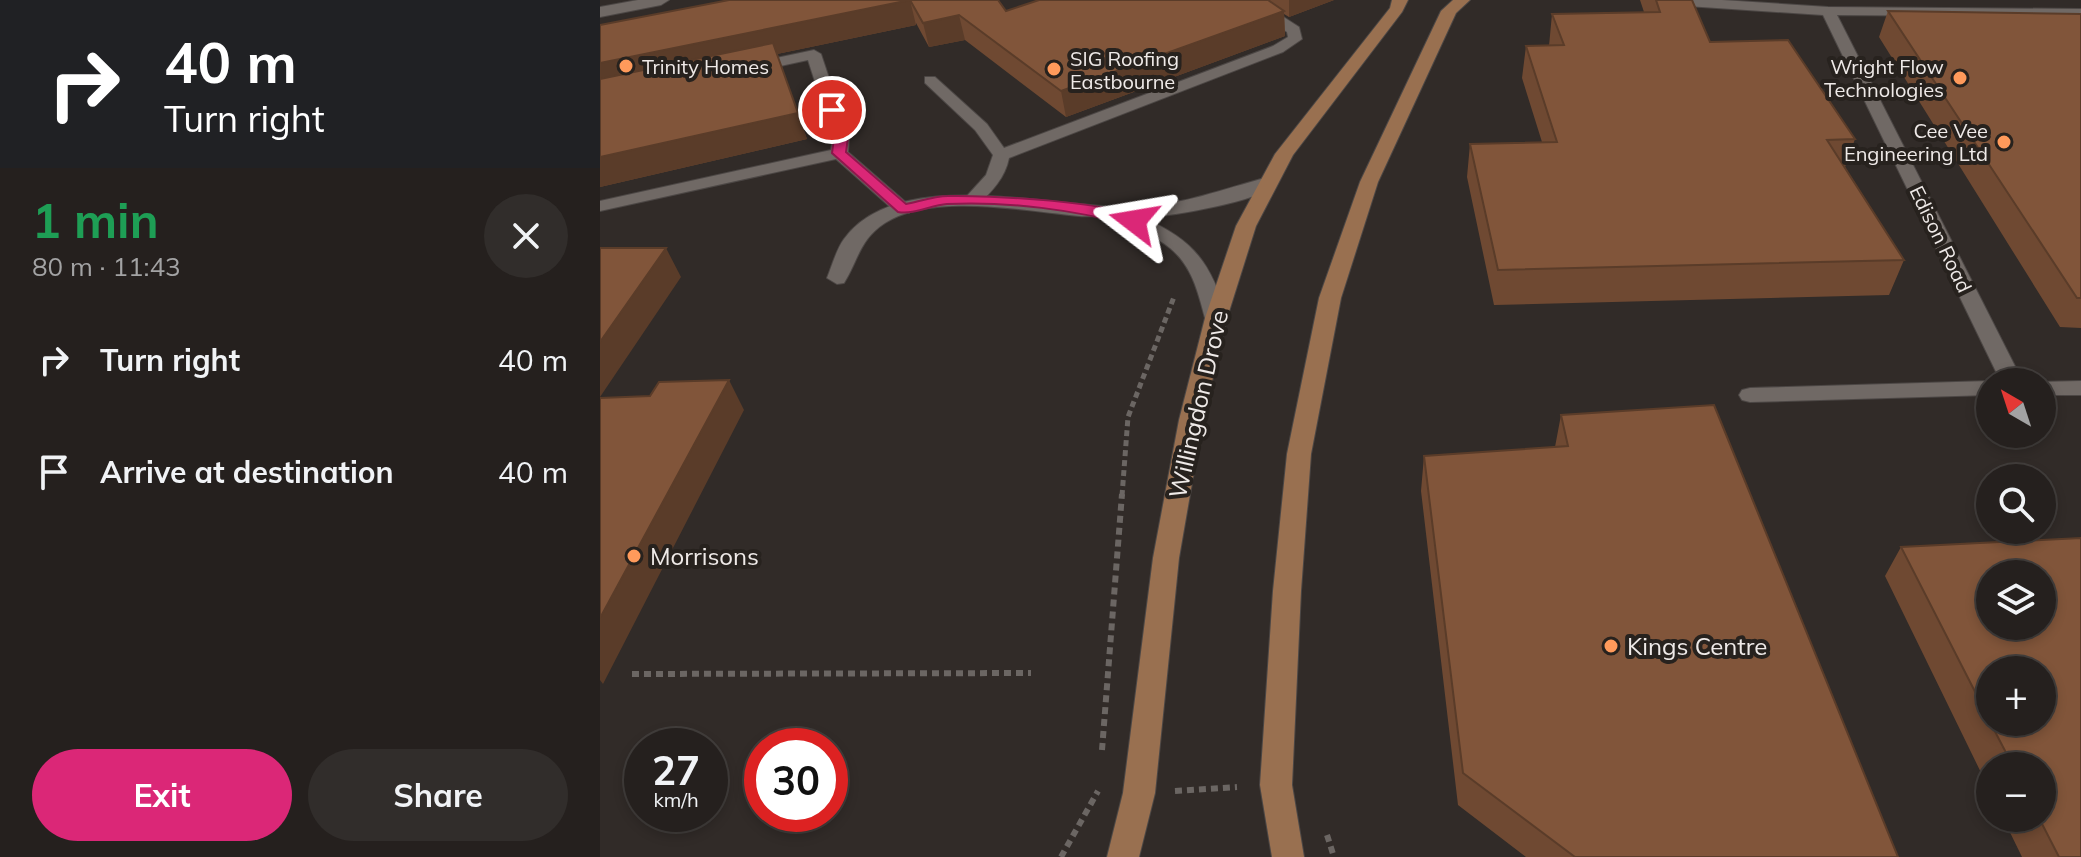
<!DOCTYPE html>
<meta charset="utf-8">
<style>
body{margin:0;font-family:Mulish,sans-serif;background:#312d2b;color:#f1f3f6;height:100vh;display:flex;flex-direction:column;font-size:30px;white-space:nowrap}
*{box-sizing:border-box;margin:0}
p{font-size:26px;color:#a3a3a4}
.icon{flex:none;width:44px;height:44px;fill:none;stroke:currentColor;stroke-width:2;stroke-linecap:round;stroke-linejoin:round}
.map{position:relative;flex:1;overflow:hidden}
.panel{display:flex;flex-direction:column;background:#25201e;width:600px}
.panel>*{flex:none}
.guide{background:#202124;color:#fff;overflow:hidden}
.needle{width:52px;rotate:321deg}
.controls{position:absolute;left:1376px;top:368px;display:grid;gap:16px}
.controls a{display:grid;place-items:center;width:80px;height:80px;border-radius:50%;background:#25201e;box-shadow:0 4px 12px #0003,0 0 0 2px #423e3c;font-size:40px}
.speed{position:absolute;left:24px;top:728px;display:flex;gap:16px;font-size:40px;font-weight:700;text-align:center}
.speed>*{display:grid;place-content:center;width:104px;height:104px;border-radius:50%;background:#25201e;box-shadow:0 4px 12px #0003,0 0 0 2px #423e3c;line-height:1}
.speed small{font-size:20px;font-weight:400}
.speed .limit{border:12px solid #d22;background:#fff;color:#111}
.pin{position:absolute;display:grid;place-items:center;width:68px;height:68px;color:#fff;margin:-34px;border:4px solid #fff;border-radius:50%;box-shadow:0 2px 8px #0007}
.me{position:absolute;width:88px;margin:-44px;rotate:284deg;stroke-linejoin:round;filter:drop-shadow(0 0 6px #0008)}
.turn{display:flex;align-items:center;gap:28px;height:168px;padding:0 32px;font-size:36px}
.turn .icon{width:104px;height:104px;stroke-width:2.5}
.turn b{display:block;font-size:56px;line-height:68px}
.round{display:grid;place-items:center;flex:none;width:84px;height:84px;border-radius:42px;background:#312d2b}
.head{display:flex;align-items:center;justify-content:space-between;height:136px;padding:0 32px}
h1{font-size:48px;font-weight:700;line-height:60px;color:#1e9e55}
.action{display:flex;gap:16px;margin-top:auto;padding:16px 32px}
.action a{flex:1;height:92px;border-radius:48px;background:#db2777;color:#fff;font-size:32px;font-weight:700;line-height:92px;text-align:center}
.action a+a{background:#312d2b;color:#f1f3f6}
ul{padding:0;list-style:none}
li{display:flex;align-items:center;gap:24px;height:112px;padding:0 32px}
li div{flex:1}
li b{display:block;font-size:30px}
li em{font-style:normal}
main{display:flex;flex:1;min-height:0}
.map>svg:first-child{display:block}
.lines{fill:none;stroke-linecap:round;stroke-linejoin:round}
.lane-casing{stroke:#4c4745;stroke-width:2}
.street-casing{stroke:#4c4745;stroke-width:2}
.secondary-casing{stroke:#4c4745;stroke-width:2}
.path-far1{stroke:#6b6663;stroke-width:5;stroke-dasharray:6 4;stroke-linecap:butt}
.path{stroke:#6b6663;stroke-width:6;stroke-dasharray:7 5;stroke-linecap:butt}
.lane{fill:#706965;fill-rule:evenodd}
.street{fill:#706965;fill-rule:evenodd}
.secondary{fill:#997050;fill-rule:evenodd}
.wall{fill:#6f4932;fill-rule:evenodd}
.shaded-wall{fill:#5a3c29}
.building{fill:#81553a;stroke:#5a3c29;stroke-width:2;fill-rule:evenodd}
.route{fill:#db2777;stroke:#8e194d;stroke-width:2}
.poi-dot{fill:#ff9a5b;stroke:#27221e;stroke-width:3}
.labels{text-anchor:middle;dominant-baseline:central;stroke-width:8;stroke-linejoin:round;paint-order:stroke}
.far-poi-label{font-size:20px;fill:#efeae8;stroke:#27221e;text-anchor:start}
.far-street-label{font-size:20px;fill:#efeae8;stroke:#27221e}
.street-label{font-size:24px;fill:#efeae8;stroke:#27221e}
.poi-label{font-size:24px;fill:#efeae8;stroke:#27221e;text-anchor:start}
</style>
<main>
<section class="panel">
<div class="guide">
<div class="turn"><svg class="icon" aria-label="right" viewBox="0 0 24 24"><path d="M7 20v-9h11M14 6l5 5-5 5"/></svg><div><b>40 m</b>Turn right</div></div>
</div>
<div class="head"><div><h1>1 min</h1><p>80 m · 11:43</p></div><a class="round"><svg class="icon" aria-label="close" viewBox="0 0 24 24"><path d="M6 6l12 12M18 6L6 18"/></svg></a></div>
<ul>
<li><svg class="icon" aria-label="right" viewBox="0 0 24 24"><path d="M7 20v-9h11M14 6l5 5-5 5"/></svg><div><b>Turn right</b></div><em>40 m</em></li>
<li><svg class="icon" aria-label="arrive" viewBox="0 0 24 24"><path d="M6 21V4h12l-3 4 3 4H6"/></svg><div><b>Arrive at destination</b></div><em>40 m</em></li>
</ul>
<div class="action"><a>Exit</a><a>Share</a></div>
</section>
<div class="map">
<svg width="1481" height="857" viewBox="0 0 1481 857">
<rect width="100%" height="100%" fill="#312b28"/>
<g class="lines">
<defs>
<path id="lane" d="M640,0H657L699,27L702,39L683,52L409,158C405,178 392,191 378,205H366L363,201L366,197L386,175L393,155L375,130L325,83V77H335L387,124L404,148L673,46L688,37L687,32Z
M1050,0H1122L1228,7L1481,9V17L1237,15L1423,382H1401L1223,15L1057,4Z
M214,50L221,54L249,138L248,152L309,205L312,209L309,213H297L236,159L0,211V201L231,150L233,138L208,60L153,72L145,67L148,64Z
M1390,381L1394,382H1390V395L1150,402L1142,400L1139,395L1142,390L1150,388Z
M1481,381V395H1442V382H1438Z"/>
<path id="street" d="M38,0H69L61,5L0,17V7Z
M669,177L676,179L678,183C661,202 571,216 543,218C595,240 612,265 627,318L624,323H608L605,318C598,292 592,266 570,248C555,236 533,226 516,219C506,215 490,217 479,216C425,211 333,192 285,223C259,240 259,259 244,283L237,284L227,278C232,266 236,250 244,239C299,164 453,209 532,207C581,206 622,189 669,177Z"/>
<path id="secondary" d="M792,0H808L802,12L693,155L656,226L627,318L603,420L579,558L555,793L539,857H507L523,793L553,558L579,420L605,318L636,226L675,154L790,8Z
M853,0H870L856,13L778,182L741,298L711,454L701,591L692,785L704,857H672L660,785L673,591L687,454L719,298L760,182L841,11Z"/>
</defs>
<use href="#lane" class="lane-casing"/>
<use href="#street" class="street-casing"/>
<use href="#secondary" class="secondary-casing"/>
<path class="path-far1" d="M522,496L528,417L574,297"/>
<path class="path" d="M32,674L431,673
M502,750L522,494
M575,791L637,787
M727,835L734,857
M461,857L498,791"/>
<use href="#lane" class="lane"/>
<use href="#street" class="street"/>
<use href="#secondary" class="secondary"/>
</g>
<path class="wall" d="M129,0H398L406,11L439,0H734L689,17L684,14L685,36L466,117L365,40L329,47L316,23V25L177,54L207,139L0,187V25Z
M1040,0H1092L1110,42L1255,139L1245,167L1304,260L1289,295L894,305L867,177L870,144L942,142L922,78L926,46H949L952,14L1044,12Z
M1288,11L1481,14V328L1460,327L1279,37Z
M961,415L1298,857H926L858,805L821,491L824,456L955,447Z
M1481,538V857H1422L1403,818H1442V766H1390V791L1285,576L1301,547ZM1390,574H1442V626H1390ZM1390,670H1442V722H1390Z"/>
<path class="shaded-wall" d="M310,0L316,25L177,54L207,139L0,187V63Z
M689,0H734L689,17Z
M684,11L685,36L466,117L461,91Z
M359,15L365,40L329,47L323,23Z
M66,248L81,277L0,397V342Z
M129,380L144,410L3,684L0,680V618Z"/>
<path class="building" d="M129,0H310L0,63V25Z
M310,0H398L406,11L439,0H668L684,11L461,91L359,15L323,23Z
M1056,0H1092L1110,42L1188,40L1255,139L1227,140L1304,260L898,270L870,144L957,142L926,46L964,45L952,14L1060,12Z
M1288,11L1481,14V298H1477Z
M173,43L198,113L0,157V79Z
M0,248H66L0,342Z
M129,380L0,618V398L50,396L59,382Z
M1114,405L1298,857H975L863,773L824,456L968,446L961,415Z
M1481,538V857H1459L1439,818H1442V766H1413L1390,722H1442V670H1390V721L1301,547ZM1390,574H1442V626H1390Z"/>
<path class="route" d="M232,106L239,110L248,138L246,152L306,204C320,201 335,196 348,196C383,195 520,201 542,221L534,226C476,210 408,201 347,204C331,205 314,215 298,212L232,153L234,138L226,110Z"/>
<g class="poi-dot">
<circle cx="26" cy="66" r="8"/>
<circle cx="454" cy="69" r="8"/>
<circle cx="1360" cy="78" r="8"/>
<circle cx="1404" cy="142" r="8"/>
<circle cx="34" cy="556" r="8"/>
<circle cx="1011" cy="646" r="8"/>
</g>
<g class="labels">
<g class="far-poi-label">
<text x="470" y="58">SIG Roofing<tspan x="470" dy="23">Eastbourne</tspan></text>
<text x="42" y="66">Trinity Homes</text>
<text x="1344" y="66" text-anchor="end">Wright Flow<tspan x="1344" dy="23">Technologies</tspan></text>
<text x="1388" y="130" text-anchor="end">Cee Vee<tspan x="1388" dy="23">Engineering Ltd</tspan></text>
</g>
<g class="far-street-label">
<text transform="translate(1341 239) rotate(64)">Edison Road</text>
</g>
<g class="street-label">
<text transform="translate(598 404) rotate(-77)">Willingdon Drove</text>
</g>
<g class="poi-label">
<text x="50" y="556">Morrisons</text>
<text x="1027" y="646">Kings Centre</text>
</g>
</g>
</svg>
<div class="controls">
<a><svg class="needle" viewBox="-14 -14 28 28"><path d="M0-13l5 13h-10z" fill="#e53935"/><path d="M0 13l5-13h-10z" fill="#a3a3a4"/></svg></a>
<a><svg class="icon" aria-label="search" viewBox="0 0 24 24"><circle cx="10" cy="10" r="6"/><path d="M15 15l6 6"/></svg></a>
<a><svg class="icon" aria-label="layers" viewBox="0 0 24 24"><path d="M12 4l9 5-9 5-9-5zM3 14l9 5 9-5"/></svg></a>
<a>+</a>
<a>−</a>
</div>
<div class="speed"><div>27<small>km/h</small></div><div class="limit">30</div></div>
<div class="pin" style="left:232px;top:110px;background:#d93025"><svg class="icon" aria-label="arrive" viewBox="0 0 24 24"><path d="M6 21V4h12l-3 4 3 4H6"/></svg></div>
<svg class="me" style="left:534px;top:221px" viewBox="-20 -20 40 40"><path d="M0-17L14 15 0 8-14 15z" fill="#db2777" stroke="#fff" stroke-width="4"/></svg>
</div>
</main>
